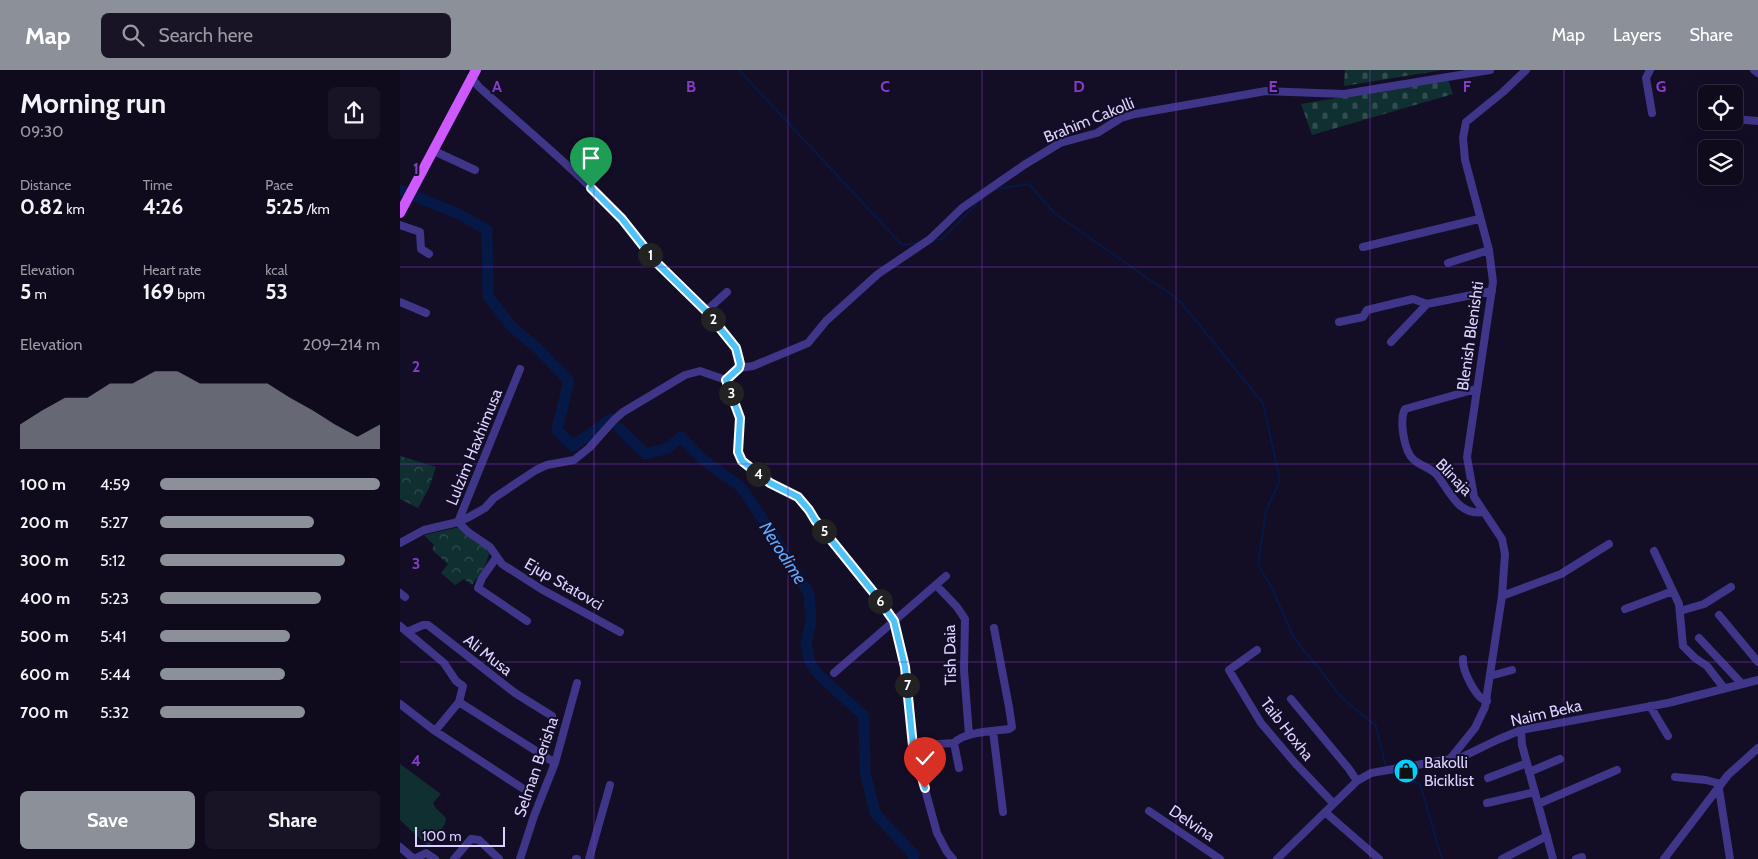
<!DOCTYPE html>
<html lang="en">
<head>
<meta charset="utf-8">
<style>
  body { margin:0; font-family:Cabin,sans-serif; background:#181325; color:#f1f3f6; height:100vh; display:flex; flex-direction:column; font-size:19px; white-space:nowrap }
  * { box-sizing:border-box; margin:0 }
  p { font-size:16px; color:#9b9aa3 }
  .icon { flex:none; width:28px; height:28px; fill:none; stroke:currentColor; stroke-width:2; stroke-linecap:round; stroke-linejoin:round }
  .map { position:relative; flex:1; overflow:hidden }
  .details { display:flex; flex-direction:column; background:#0f0a1c; width:400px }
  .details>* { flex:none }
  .tools { position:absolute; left:1298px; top:15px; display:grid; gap:10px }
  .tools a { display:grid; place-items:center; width:45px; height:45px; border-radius:8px; background:#0f0a1c; box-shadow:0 5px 20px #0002,0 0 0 1px #2f2b3b; font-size:25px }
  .scale { position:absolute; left:15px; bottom:12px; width:90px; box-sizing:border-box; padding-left:5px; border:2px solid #dbd3ff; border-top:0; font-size:14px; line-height:18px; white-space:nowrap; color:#dbd3ff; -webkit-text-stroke:4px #140d26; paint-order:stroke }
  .pin { position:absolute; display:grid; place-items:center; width:42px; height:42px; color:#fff; margin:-51px -21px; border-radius:50% 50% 50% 0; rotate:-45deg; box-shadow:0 0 5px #0007 }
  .pin .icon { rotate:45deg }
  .km { position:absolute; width:25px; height:25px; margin:-12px; border-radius:50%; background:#222; color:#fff; font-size:14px; line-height:25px; text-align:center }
  .round { display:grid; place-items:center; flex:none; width:52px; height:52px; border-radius:8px; background:#181325 }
  .overview { display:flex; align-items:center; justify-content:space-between; height:85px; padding:0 20px }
  h1 { font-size:28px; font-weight:700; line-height:38px }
  .metrics { display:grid; grid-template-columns:repeat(3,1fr); gap:8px; height:85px; padding:5px 20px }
  .metrics div { display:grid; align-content:center }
  .metrics b { font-size:21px; font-weight:700 }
  .metrics small { font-size:14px; font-weight:400 }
  .metrics p { font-size:14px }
  .chart { height:140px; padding:10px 20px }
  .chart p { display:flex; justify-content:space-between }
  .chart svg { width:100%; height:90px; margin-top:5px; fill:#8c9099; opacity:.7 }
  .primary-button { display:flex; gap:10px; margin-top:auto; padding:10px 20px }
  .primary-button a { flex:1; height:58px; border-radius:8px; background:#8c9099; color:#fff; font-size:20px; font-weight:700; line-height:58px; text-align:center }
  .primary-button a+a { background:#181325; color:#f1f3f6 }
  ul { padding:0 20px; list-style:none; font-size:16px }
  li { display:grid; grid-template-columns:80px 60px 1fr; align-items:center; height:38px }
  li i { height:12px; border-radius:6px; background:#8c9099 }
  header { display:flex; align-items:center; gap:30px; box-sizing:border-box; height:70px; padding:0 25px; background:#8c9099; color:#fff }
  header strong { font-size:24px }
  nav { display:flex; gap:28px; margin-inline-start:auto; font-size:18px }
  .search { width:350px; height:45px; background:#181325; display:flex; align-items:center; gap:12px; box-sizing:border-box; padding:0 18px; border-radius:8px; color:#9b9aa3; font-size:19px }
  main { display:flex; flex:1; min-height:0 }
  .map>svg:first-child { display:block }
  .grass { fill:#102f31 }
  .forest { fill:url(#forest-crowns) }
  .cemetery { fill:url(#cemetery-stones) }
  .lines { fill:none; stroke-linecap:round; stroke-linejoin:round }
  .stream { stroke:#061946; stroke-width:2 }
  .river { stroke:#061946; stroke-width:11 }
  .minor { stroke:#3f3589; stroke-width:8 }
  .major { stroke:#ce5aff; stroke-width:10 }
  .route-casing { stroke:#fff; stroke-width:10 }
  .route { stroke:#4fc3f7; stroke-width:6 }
  .grid { fill:none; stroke:#853dc5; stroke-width:1; stroke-opacity:0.55 }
  .labels { text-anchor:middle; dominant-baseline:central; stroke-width:4; stroke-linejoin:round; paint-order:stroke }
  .street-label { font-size:16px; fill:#dbd3ff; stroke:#140d26 }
  .poi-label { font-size:16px; fill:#dbd3ff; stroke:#140d26; text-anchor:start }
  .water-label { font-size:18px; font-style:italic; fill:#61aaff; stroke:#140d26 }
  .grid-label { font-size:16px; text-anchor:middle; font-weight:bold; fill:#853dc5; stroke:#140d26; stroke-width:4; stroke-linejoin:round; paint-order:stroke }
</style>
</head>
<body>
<header>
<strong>Map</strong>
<div class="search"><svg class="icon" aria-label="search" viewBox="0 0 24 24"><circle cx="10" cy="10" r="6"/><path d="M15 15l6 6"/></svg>Search here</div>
<nav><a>Map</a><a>Layers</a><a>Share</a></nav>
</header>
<main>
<section class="details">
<div class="overview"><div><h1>Morning run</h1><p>09:30</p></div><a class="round"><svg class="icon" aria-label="share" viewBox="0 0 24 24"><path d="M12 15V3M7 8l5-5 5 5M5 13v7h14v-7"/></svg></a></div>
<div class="metrics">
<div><p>Distance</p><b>0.82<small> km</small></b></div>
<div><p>Time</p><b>4:26</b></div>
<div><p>Pace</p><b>5:25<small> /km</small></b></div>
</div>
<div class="metrics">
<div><p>Elevation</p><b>5<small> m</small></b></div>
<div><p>Heart rate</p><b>169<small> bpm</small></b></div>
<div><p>kcal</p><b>53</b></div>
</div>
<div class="chart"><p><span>Elevation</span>209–214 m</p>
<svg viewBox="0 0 160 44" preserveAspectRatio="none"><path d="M0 44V32L10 25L20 19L30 19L40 12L50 12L60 6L70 6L80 12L90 12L100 12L110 12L120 19L130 25L140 32L150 38L160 32V44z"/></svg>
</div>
<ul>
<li><b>100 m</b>4:59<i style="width:100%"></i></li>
<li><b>200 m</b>5:27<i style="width:70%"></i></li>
<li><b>300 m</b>5:12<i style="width:84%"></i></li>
<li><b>400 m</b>5:23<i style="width:73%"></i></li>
<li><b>500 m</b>5:41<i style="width:59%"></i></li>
<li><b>600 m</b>5:44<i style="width:57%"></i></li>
<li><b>700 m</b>5:32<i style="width:66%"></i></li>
</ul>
<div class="primary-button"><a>Save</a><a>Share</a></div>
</section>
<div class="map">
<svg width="1358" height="789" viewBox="0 0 1358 789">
  <defs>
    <pattern id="forest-crowns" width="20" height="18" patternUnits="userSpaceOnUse" patternTransform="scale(1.25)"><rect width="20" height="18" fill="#102f31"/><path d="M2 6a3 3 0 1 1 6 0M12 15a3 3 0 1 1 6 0" fill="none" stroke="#324c50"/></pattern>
    <pattern id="cemetery-stones" width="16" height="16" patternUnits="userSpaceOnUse" patternTransform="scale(1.25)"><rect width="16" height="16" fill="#102f31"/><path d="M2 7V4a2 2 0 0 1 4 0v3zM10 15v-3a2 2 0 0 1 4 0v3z" fill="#324c50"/></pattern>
  </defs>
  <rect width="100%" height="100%" fill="#140d26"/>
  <path class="grass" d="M0 694 41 724 33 733 35 737 46 748 45 754 29 777 0 750Z"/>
  <path class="forest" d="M0 386 36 397 29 418 18 438 0 429Z
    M60 457 90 482 84 498 72 515 64 509 55 515 41 503 48 494 32 480 34 475 24 465Z"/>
  <path class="cemetery" d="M945 0H1043L944 16Z
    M1048 9 1053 24 912 65 901 34Z"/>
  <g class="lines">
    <path class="stream" d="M339 0 502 175 519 173
      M595 119 629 114 654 143 779 230 863 333 880 410 866 441 858 495 871 516 894 568 945 631 976 656 986 697
      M533 170 542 169 584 127
      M989 701 990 703 1020 714 1042 789"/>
    <path class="river" d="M0 120 59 144 87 160 88 226 112 257 135 276 169 311 157 360 173 376 211 349
      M219 358 246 384 268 378 281 367 302 389 341 417 370 460 409 524 411 551 406 574 410 593 420 606 464 646 465 702 475 743 514 785 513 789"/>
    <path class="minor" d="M1250 0 1246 8 1252 43
      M1354 0 1358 3
      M1301 47 1306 48
      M1334 49 1358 51
      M34 81 75 100
      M0 155 20 162 21 179 29 184
      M963 177 1079 149
      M1048 193 1089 180
      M0 232 26 243
      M306 241 327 222
      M939 252 963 247 967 240 1013 229 1027 234 1092 221
      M991 272 1027 234
      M339 298 353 296 408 273 426 251 478 204 530 169 562 138 624 95 660 73 697 63 721 48 735 44 866 21 944 24 1090 0
      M326 310 340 348 338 382 342 391 370 413 398 427 409 440 415 450 475 523 494 551 505 597 513 676 537 763 547 782 553 789
      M1076 319 1005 339C999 350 1004 382 1014 390 1021 396 1031 398 1037 405 1050 421 1058 446 1083 442
      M58 452 68 462 90 477 102 494 141 519 220 562
      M58 452 120 299
      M0 473 24 460 58 452 69 447 85 438 94 428 136 400 147 395 174 390 189 378 214 350 223 342 285 305 300 301 326 310C332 304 342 298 340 289 336 263 276 213 257 192 243 179 234 162 221 148 177 101 127 60 79 17L71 7
      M1254 481 1279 534 1283 576 1295 588 1307 596 1324 618
      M96 488 82 508 78 518 127 551
      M536 515 557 537 565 549 564 600 569 665
      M0 523 5 527
      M1102 526 1161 504 1209 474
      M1225 539 1273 521
      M1280 541 1304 534 1331 517
      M1319 545 1358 592
      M0 556 44 593 56 611 63 616 59 632
      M7 562 23 555H28L115 623 152 646
      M1299 568 1342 614
      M857 580 829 600 861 653 895 693 933 733
      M1063 589C1062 600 1076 629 1087 631
      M434 603 546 506
      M1090 606 1112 600
      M891 629 949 699 957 711
      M0 634 35 661 122 718
      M1250 636 1268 666
      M1121 660 1122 675 1153 789
      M35 661 59 632 155 693
      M593 661 603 742
      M554 673 559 698
      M515 684 538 674 554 673C564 662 594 661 609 659L612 657 609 637 594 558
      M1050 689 1075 658 1085 637 1102 526 1105 484 1102 469 1074 427 1067 387 1093 212 1089 180 1065 90 1063 68 1066 52 1103 22 1126 0
      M1129 702 1160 689
      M1275 707 1306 710 1321 714
      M1088 708 1127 693
      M1319 719 1330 789
      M1087 733 1135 722
      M1138 734 1217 700
      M749 741 820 789
      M925 742 979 789
      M0 777 14 789
      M14 789 26 783 35 789
      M54 789 71 769 79 770 99 789
      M120 789 134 746 155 693 177 613
      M176 789H177
      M189 789 210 715
      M877 789 957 711 971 703 1050 689H1058L1097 670 1121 660 1268 633 1358 610
      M1102 789 1147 766
      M1176 789 1182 787
      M1264 789 1328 705 1358 678"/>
    <path class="major" d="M0 143 76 0"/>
  </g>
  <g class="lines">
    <defs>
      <path id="route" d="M191 118 222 149 256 192 306 241 336 278 340 294 339 298 326 310 340 348 338 382 342 391 370 413 398 427 409 440 415 450 474 523 494 551 505 597 513 676 525 718"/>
    </defs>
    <use href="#route" class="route-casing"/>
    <use href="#route" class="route"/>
  </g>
  <path class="grid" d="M194 0V789M388 0V789M582 0V789M776 0V789M970 0V789M1164 0V789M0 197H1358M0 394H1358M0 592H1358"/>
  <defs>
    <symbol id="shop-disc" viewBox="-11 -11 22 22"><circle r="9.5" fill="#00d1fe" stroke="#140d26"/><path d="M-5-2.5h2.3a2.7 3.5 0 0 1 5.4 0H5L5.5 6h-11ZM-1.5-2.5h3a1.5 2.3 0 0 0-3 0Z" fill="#111"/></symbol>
  </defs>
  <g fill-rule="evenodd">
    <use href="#shop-disc" x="992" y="687" width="28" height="28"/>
  </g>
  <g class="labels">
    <g class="street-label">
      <text transform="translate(689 50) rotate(-22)">Brahim Cakolli</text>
      <text transform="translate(1070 266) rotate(-82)">Blenish Blenishti</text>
      <text transform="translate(74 377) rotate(-68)">Lulzim Haxhimusa</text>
      <text transform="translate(1054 407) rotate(46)">Blinaja</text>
      <text transform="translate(164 514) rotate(30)">Ejup Statovci</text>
      <text transform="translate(88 585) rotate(38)">Ali Musa</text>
      <text transform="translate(550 585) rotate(-91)">Tish Daia</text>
      <text transform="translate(1146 643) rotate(-13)">Naim Beka</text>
      <text transform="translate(887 659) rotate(52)">Taib Hoxha</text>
      <text transform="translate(136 697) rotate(-71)">Selman Berisha</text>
      <text transform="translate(792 753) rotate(34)">Delvina</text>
    </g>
    <g class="poi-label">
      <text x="1024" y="692">Bakolli<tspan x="1024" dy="18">Biciklist</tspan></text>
    </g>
    <g class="water-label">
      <text transform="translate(383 483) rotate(57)">Nerodime</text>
    </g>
  </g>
  <g class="grid-label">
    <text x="97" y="22">A</text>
    <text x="291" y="22">B</text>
    <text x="485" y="22">C</text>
    <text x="679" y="22">D</text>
    <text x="873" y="22">E</text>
    <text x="1067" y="22">F</text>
    <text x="1261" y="22">G</text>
    <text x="16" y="104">1</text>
    <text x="16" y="302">2</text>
    <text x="16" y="499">3</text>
    <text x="16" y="696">4</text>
  </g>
</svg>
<div class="tools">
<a><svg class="icon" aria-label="locate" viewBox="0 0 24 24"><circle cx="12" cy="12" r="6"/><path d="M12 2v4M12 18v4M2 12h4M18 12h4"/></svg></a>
<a><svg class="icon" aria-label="layers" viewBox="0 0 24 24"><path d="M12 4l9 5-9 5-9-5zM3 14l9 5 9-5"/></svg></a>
</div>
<div class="scale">100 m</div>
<div class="pin" style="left:191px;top:118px;background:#1e9e55"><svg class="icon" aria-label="arrive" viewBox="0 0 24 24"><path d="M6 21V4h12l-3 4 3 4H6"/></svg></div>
<div class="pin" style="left:525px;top:718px;background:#d93025"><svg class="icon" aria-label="check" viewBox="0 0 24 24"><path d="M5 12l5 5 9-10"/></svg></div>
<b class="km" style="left:250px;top:185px">1</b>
<b class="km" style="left:313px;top:249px">2</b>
<b class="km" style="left:331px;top:323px">3</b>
<b class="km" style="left:358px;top:404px">4</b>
<b class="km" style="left:424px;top:461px">5</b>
<b class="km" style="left:480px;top:531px">6</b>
<b class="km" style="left:507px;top:615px">7</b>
</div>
</main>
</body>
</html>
